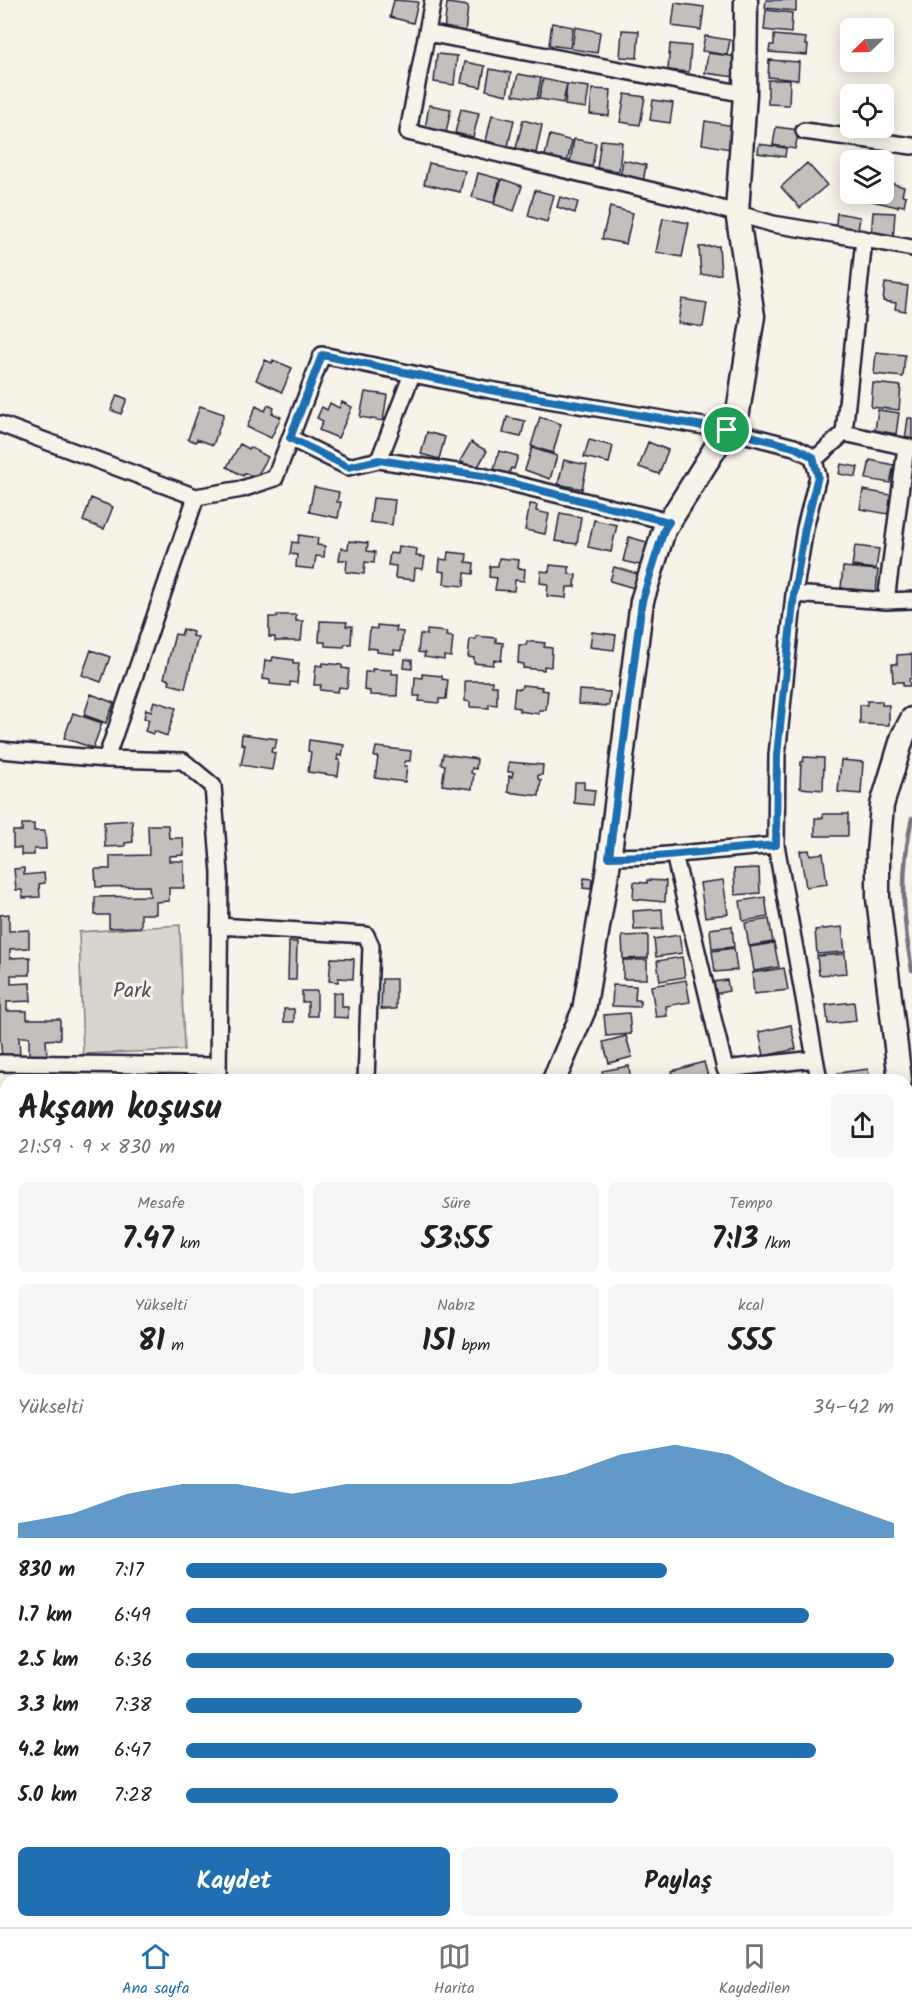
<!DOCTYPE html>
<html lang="tr">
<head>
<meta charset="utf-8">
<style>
  body { margin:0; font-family:Kalam,sans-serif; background:#f6f6f6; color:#202124; height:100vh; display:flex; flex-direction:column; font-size:22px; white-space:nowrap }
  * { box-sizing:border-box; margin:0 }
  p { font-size:20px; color:#757577 }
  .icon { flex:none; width:33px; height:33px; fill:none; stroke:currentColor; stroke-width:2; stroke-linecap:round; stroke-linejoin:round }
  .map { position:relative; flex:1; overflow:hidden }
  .panel { position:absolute; left:0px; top:1074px; width:912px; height:854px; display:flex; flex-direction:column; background:#fff; border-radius:18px 18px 0 0; box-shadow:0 3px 15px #0003 }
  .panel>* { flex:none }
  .needle { width:39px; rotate:247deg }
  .fabs { position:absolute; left:840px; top:18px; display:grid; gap:12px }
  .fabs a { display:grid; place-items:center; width:54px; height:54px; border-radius:9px; background:#fff; box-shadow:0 3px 15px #0003; font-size:30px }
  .pin { position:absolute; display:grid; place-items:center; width:51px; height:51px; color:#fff; margin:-26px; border:3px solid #fff; border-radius:50%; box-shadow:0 2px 6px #0007 }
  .round { display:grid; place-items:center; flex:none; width:63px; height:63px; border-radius:9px; background:#f6f6f6 }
  .head { display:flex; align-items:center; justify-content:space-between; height:102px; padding:0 18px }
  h1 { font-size:33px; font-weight:700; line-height:45px }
  .figures { display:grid; grid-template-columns:repeat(3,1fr); gap:9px; height:102px; padding:6px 18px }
  .figures div { display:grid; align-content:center; border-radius:9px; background:#f6f6f6; text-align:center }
  .figures b { font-size:30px; font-weight:700 }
  .figures small { font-size:16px; font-weight:400 }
  .figures p { font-size:16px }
  .chart { height:168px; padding:12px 18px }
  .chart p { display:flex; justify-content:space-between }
  .chart svg { width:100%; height:108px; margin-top:6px; fill:#1f6fb2; opacity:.7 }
  .action { display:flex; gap:12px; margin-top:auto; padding:12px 18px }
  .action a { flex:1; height:69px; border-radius:9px; background:#1f6fb2; color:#fff; font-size:24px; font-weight:700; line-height:69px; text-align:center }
  .action a+a { background:#f6f6f6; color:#202124 }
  ul { padding:0 18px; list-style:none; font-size:20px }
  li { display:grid; grid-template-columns:96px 72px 1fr; align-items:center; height:45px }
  li i { height:15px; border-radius:8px; background:#1f6fb2 }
  .menu { display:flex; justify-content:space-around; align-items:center; height:84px; border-top:2px solid #e0e0e0; background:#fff; font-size:16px; color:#757577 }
  .menu a { display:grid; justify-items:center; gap:3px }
  .menu .active { color:#1f6fb2 }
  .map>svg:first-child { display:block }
  .green { fill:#d8d5cf; stroke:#7d7c85; stroke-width:1.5 }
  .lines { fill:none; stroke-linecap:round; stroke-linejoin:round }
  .stream { stroke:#76747f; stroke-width:4.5 }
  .building { fill:#c2bfbd; stroke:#22223b; stroke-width:1.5 }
  .street-casing { stroke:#22223b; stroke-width:20 }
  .secondary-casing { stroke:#22223b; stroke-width:27 }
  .street { stroke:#f7f3e8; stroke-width:15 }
  .secondary { stroke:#f7f3e8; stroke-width:22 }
  .route-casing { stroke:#fff; stroke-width:12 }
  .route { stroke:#1f6fb2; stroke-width:8 }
  .labels { text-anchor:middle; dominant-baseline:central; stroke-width:6; stroke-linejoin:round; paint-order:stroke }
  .park-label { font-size:21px; fill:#504f60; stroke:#f7f3e8 }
</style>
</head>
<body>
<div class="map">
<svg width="912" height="1927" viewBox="0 0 912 1927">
  <rect width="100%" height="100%" fill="#f7f3e8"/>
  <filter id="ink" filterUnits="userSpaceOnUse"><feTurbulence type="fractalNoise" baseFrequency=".0167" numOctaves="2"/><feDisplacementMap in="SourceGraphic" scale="12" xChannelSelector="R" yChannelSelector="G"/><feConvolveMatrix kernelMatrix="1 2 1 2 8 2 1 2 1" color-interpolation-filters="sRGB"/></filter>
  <g filter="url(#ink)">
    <path class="green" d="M180 925 184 1050 83 1054 79 932Z
      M0 1703H3L6 1713V1837H0Z"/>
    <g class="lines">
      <path class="stream" d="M912 818C904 854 902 892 906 929 907 943 910 956 912 970"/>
    </g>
    <path class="building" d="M394 0 418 2 413 23 390 17Z
      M766 0H796V11L765 8Z
      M447 3 468 6 465 33 444 31Z
      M675 3 704 7 701 30 672 26Z
      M766 10 792 13 791 33 764 30Z
      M552 23 573 27 570 48 549 45Z
      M575 27 600 32 597 53 572 49Z
      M622 30 639 31 637 58 620 57Z
      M774 35 806 38 805 45H808L807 55 769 52 770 45H774Z
      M705 36 730 40 727 55 702 51Z
      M670 44 691 46 689 72 668 70Z
      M708 53 738 57 735 77 705 73Z
      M437 54 457 56 454 85 434 82Z
      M769 60 799 62 798 80 768 77Z
      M465 62 485 66 481 87 461 83Z
      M490 69 511 73 507 95 486 90Z
      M518 74 541 78 537 99 513 95Z
      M543 79 567 84 563 103 539 99Z
      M768 80H790L789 105 768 104Z
      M567 84 589 87 586 108 565 105Z
      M592 89 611 90 609 116 590 114Z
      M625 94 645 97 640 125 620 122Z
      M653 100 673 103 670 123 650 120Z
      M429 105 451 109 446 133 425 129Z
      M461 109 479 113 473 137 455 133Z
      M492 115 514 120 508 146 486 141Z
      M523 120 542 125 536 153 516 148Z
      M705 121 734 126 730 149 702 144Z
      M776 127 799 130 795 149 773 145Z
      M550 135 572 141 567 162 545 156Z
      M574 139 596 143 592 167 570 162Z
      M601 140 622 142 619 171 597 168Z
      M759 144 786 148 785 157 758 153Z
      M623 160 646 165 643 182 620 178Z
      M429 163 465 171 460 192 424 184Z
      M807 163 827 185 800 208 781 187Z
      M478 173 500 179 494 203 472 197Z
      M502 179 522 186 514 211 494 204Z
      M884 181 904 187 902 195 906 196 904 206 898 205V207L868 200 870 194H884Z
      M535 190 554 195 547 222 528 216Z
      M560 197 578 202 575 213 557 207Z
      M610 207 633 213 626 244 602 239Z
      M873 212 895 213 893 239 871 238Z
      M837 213 860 217 857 237 835 233Z
      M663 218 689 223 682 257 656 252Z
      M719 246 721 274 701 275 699 247Z
      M885 283 908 286 905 311 895 309 896 303 883 301Z
      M682 299 707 303 703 327 678 323Z
      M876 352 905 355 903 377 874 374Z
      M265 360 272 363 273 360 292 368 282 392 256 380Z
      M873 383 901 386 899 410 871 407Z
      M365 392 387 395 383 421 360 417Z
      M117 395 127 399 121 414 111 410Z
      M342 402 352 407 338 438 319 430 323 421 317 418 322 407 327 410 330 403 339 408Z
      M268 405 274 408 272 413 281 417 271 438 247 427 256 406 265 411Z
      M200 406 224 414 213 445 197 439 196 442 188 439Z
      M878 410 899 413 896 434 875 430Z
      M507 417 525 421 521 437 503 433Z
      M540 417 561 424 553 453 531 446Z
      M908 418H912V440L905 439Z
      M427 432 445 437 439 459 421 454Z
      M589 440 613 446 609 463 584 457Z
      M471 442 487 451 476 470 460 461Z
      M648 442 668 450 659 474 639 467Z
      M240 444 249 449 250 447 268 457 256 478 245 473 243 476 227 467Z
      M532 448 557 456 550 479 525 470Z
      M499 451 518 456 514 469 511 468 509 474 494 469Z
      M564 460 587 465 582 489 558 484Z
      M870 460 894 465 890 483 866 479Z
      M841 464 858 467 856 477 839 474Z
      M314 487 339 492 337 502H341L338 518 309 512Z
      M863 490 891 495 888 514 860 509Z
      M91 498 113 507 104 529 83 521Z
      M373 498 395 500 392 525 370 522Z
      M530 504 537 505 536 511 549 514 545 534 525 530Z
      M560 513 581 517 577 544 555 541Z
      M594 520 617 525 611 552 588 547Z
      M299 535 318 538 317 545 325 546 324 557 316 556 314 569 296 567 297 555 290 554 292 542 298 543Z
      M629 537 650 543 644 566 623 561Z
      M349 541 368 543 367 551 375 552 374 563 365 562 364 574 346 572 347 560H339L341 548 348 549Z
      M399 546 417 549 416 556 425 557 423 569 415 568 414 580 395 578 396 566 388 565 390 553 398 554Z
      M855 546 879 549 876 569 852 566Z
      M448 552 467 554 466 562 474 563 473 574 465 573 464 586 444 584 445 572 439 571 440 559 447 560Z
      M499 558 519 560 518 568 525 569 524 581 515 580 514 591 495 590 497 578 489 577 490 566H498Z
      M550 565 569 567V574L576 575 575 587H567L566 598 547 596 548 584 540 583 541 571 549 572Z
      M614 567 638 574 634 588 610 581Z
      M843 567 878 570 876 592 841 588Z
      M277 615H296V621H303L301 641H275V637H269V617H277Z
      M320 621 347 622 346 626H352L351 644H345L344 647 325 646V642H319Z
      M377 625 397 627 396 631 403 632 401 651 394 650V654L377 652V649L368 648 370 628 377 629Z
      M183 629 193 632 192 636 198 637 185 688 169 684 170 680 164 678 175 634 181 635Z
      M427 630 447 632 446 636 453 637 451 657 444 656V660L424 657 425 653 418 652 420 634 427 635Z
      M592 632 616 635 614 650 590 647Z
      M476 636 496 638V642L503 643 501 661 494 660 493 665 474 663V658L468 657 470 639H476Z
      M527 641 545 643 544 647 552 648 551 667 544 666V670L523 668 524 664 518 663 519 645H526Z
      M91 650 110 657 101 682 82 675Z
      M912 654V678L909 679 910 686H903V682H893L892 664H897V655Z
      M273 657 293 660V663H299L297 683 290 682V686L270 684V680L263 679 265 660 272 661Z
      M405 659 412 660V669L404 668Z
      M323 663 342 665V668L349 669 347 688 339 687 338 692 320 690 321 685H314L316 665 322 666Z
      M372 669 392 670V674H398L397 696 370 695V691L364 690 365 672H372Z
      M422 674 442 676V679L448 680 446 699H439V703L419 701 420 696H414L415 677 422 678Z
      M465 681H492V686H497V705L489 704V708L470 707V702L465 701Z
      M522 685 542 687 541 690 548 691 546 710H539V714L519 711V708L513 707 515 688 521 689Z
      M579 690 610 692 609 706 578 704Z
      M91 694 114 703 106 723 84 715Z
      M154 701 176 708 167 736 154 731 153 734 145 731 149 720 144 718 146 709 151 711Z
      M867 701H882V705H889V725L860 724V705H867Z
      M73 713 102 723 93 748 64 738Z
      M242 734 277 739 275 748H272L271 752 275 753 272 770 241 765 245 745 241 744Z
      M309 740 344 745 342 756 338 755 337 760H340L338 776 308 772 311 752 308 751Z
      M376 747 411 751 410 761H405L404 766H407L405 782 375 778 378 757H374Z
      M443 754 477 759 476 769 472 768 471 773 474 774 472 789 442 785 445 765 441 764Z
      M804 757 824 758 823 790 800 788 801 762H803Z
      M841 760 863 762 861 794 838 792Z
      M509 762 543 765 542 775H538V779L541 780 539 796 508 792 509 776 512 777 513 772H508Z
      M575 782H584V789L595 790 593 805 574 803Z
      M823 814H848V836H815V818H823Z
      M132 820 133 842 125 843V846L105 847 104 822Z
      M22 824H34V831H45L46 849H34V855H21V848H13V831H22Z
      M148 825H168L169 838H183L184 855 169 856V861H184V888H169V901L156 902V914H141V927L109 928V915H95V897L150 896 149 886 96 887 95 869H110V856L149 855Z
      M809 850 810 855 823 853 827 884 806 887 800 851Z
      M24 868V875L44 873 45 883 39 884 40 897 23 898 22 890H16L14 869Z
      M759 868 760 893 735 895 734 869Z
      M584 878 592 879 591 889 583 888Z
      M647 880 666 881 665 902 633 899 634 882 647 883Z
      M723 880 728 914 705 917 700 883Z
      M765 897 768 917 743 921 740 901Z
      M662 909 663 929 634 930 633 911Z
      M9 914V931L29 930V948L10 949V958L30 957V975H11V984L30 983 31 1001 7 1002V1011H27V1019H60V1039L46 1040 47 1056H29V1037H19L20 1057H2L0 1038V915Z
      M769 919 773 942 749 946 745 923Z
      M732 926 734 947 712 949 710 929Z
      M842 927 845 952 817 954 815 930Z
      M648 935V958L623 959 622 936Z
      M679 935 682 953 656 957 654 939Z
      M289 942H297L296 980H288Z
      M774 943 779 967 754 971 750 947Z
      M734 948 737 970 715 972 712 951Z
      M845 954 847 973 819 975 817 956Z
      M682 957 685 977 660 981 657 961Z
      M331 958 354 959 353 979 338 978V982L329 981Z
      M623 960H647V979H623Z
      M784 968 788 990 754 994 752 973Z
      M382 979H396V1009H381Z
      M686 980 690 1002 666 1006 667 1016 656 1017 651 986Z
      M727 980 729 991 715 994 713 982Z
      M613 985 636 986 635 1000H640V1007L612 1006Z
      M302 991H317V1016H308V1002H302Z
      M333 993H342V1007H348V1018L333 1017Z
      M854 1002 856 1021 828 1024 826 1005Z
      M284 1009H294V1022H284Z
      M629 1013 631 1034 606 1036 604 1015Z
      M791 1025 796 1049 764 1056 759 1032Z
      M626 1036 632 1057 609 1063 603 1042Z
      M704 1062 709 1080H675L672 1071Z
      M629 1066 630 1076H627L628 1080H592L591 1079 603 1077 602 1071Z
      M868 1069 870 1080H839L838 1073Z
      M910 1264 912 1269V1312L906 1314V1265Z
      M2 1359H6V1382H3Z
      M2 1529H6V1551H3Z
      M906 1584 912 1585V1616L906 1615Z
      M906 1660H910L911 1690H906Z
      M911 1690H912V1720L906 1718V1702Z
      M906 1801 912 1807V1817L906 1823Z
      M311 1922H318L320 1927H298Z
      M358 1922H368L371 1927H351L350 1925Z
      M449 1922H485L486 1927H451Z
      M626 1922H690L683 1927H631Z"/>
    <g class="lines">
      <defs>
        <path id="street" d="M433 0 408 132 691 200 773 224 864 239
          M427 33 745 94
          M804 131 912 146
          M412 374 379 460 482 476 670 522
          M0 424 196 497
          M844 433 864 239 912 248
          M290 438 348 467 379 460
          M814 460 844 433 912 448
          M794 594 886 601 912 600
          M886 601 906 447
          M0 750 106 759
          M674 854 725 1069 815 1059
          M609 857 656 856 776 845
          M219 926 366 935 371 946 366 1080
          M0 1063 218 1066
          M218 1080 220 873 213 786 183 761 106 759 196 497 242 489 275 478 322 355 490 390 727 430 794 447 813 457 818 476 805 528 794 594 777 755 776 845 819 1080
          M906 1413 912 1411
          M0 1615H6
          M0 1670 6 1688
          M0 1852 6 1850
          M571 1922 573 1927
          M254 1923 260 1922
          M55 1927 73 1922"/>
        <path id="secondary" d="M554 1080 584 1010 608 868 642 601 664 530 738 412 753 316 737 212 745 94 746 0
          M900 1080 878 898V853L882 805 903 736 912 719
          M906 1134 912 1186
          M906 1221 912 1218
          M906 1250 912 1248
          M0 1456H6
          M0 1485H6
          M906 1742 912 1745"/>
      </defs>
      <use href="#street" class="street-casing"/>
      <use href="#secondary" class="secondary-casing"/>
      <use href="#street" class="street"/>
      <use href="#secondary" class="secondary"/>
    </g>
  </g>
  <g class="lines" filter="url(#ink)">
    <defs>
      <path id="route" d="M322 355 490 390 727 430 794 447 813 457 818 476 805 528 794 594 777 755 776 845 656 856 609 857 642 601 664 530 669 522 482 476 379 460 348 467 290 438Z"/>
    </defs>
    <use href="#route" class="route-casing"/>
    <use href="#route" class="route"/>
  </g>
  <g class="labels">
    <g class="park-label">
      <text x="132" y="991">Park</text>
    </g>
  </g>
</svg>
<div class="fabs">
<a><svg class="needle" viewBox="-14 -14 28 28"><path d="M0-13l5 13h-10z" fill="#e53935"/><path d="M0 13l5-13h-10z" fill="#757577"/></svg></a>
<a><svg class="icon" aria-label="locate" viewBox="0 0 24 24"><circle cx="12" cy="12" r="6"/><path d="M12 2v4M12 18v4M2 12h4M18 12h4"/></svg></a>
<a><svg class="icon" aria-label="layers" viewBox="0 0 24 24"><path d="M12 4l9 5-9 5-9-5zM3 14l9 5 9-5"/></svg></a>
</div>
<div class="pin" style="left:727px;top:430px;background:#1e9e55"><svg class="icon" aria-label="arrive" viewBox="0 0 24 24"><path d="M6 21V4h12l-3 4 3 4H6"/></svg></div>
<section class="panel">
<div class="head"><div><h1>Akşam koşusu</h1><p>21:59 · 9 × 830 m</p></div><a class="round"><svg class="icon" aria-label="share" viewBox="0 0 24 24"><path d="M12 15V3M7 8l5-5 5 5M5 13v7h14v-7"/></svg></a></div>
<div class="figures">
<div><p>Mesafe</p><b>7.47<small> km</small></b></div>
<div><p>Süre</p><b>53:55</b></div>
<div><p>Tempo</p><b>7:13<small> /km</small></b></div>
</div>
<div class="figures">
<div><p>Yükselti</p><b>81<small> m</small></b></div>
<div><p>Nabız</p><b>151<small> bpm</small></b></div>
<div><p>kcal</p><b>555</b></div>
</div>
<div class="chart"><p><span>Yükselti</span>34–42 m</p>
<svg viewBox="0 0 160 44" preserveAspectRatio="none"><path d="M0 44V38L10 34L20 26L30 22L40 22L50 26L60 22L70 22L80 22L90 22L100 18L110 10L120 6L130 10L140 22L150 30L160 38V44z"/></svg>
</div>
<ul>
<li><b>830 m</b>7:17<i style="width:68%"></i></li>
<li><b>1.7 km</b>6:49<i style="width:88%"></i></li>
<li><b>2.5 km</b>6:36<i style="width:100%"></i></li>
<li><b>3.3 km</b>7:38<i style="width:56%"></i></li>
<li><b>4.2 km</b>6:47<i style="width:89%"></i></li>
<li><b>5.0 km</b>7:28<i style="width:61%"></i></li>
</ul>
<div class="action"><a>Kaydet</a><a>Paylaş</a></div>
</section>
</div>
<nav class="menu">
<a class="active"><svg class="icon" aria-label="home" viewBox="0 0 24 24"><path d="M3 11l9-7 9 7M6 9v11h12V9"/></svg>Ana sayfa</a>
<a><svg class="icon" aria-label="map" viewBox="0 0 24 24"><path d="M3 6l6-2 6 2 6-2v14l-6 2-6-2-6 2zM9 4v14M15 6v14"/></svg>Harita</a>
<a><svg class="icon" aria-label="saved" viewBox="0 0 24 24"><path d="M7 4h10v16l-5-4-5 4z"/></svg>Kaydedilen</a>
</nav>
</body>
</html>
